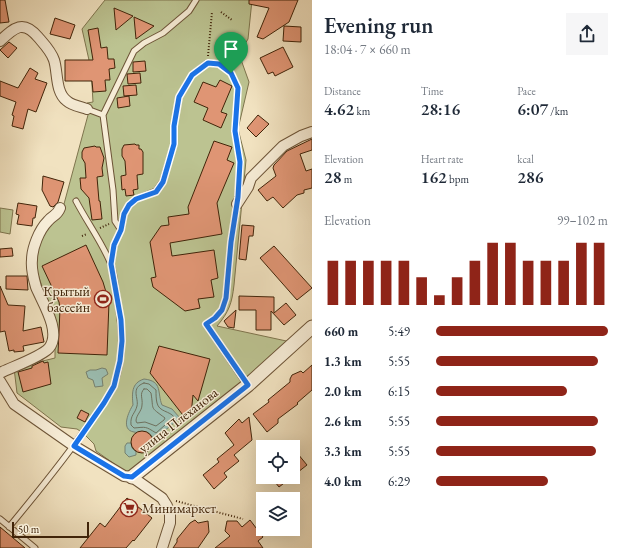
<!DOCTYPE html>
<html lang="en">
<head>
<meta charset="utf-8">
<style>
  body { margin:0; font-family:"EB Garamond",serif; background:#f6f6f7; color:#1f2937; height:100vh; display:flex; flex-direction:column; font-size:15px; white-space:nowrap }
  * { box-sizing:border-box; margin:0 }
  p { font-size:13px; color:#747a83 }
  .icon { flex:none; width:22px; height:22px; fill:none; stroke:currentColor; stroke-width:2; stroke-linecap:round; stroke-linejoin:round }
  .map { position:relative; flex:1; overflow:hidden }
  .drawer { display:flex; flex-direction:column; background:#fff; width:308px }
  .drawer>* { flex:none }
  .buttons { position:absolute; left:256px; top:440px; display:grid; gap:8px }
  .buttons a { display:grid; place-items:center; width:44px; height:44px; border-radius:0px; background:#fff; box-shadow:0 4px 16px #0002; font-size:20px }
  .scale { position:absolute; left:12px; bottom:10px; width:77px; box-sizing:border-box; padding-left:4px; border:2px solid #412409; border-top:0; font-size:11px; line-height:14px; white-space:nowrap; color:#412409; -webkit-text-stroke:3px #f6ecd6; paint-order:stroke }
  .pin { position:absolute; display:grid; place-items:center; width:34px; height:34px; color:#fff; margin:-41px -17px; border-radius:50% 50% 50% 0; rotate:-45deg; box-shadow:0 0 4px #0007 }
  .pin .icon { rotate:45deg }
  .round { display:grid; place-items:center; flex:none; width:42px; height:42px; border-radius:0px; background:#f6f6f7 }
  .summary { display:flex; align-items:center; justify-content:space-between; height:68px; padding:0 12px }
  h1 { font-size:22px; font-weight:600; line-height:30px }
  .metrics { display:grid; grid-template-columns:repeat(3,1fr); gap:6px; height:68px; padding:4px 12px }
  .metrics div { display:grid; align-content:center }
  .metrics b { font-size:17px; font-weight:600 }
  .metrics small { font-size:11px; font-weight:400 }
  .metrics p { font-size:11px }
  .chart { height:112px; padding:8px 12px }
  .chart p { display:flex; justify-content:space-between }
  .chart svg { width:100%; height:72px; margin-top:4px; stroke:#8f2418; stroke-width:6 }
  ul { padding:0 12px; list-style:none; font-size:13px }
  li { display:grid; grid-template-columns:64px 48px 1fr; align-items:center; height:30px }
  li i { height:10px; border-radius:5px; background:#8f2418 }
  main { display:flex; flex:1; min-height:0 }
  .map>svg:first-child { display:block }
  .green { fill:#bcc391; stroke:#7e744d }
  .water { fill:#9bbeb2; stroke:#77806e }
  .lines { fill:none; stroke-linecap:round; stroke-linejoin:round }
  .shore { stroke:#6e715e; stroke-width:1 }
  .building { fill:#df9574; stroke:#412409 }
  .service-casing { stroke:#6d5437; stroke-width:7 }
  .minor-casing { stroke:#6d5437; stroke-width:12 }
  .tertiary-casing { stroke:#6d5437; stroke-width:15 }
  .path { stroke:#412409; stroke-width:2; stroke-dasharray:1 2; stroke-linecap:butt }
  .service { stroke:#f6ecd6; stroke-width:5 }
  .minor { stroke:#f6ecd6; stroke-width:10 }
  .tertiary { stroke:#f6ecd6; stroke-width:13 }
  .route-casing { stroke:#fff; stroke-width:8 }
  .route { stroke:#1a73e8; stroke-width:5 }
  .labels { text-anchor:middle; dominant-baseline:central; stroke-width:3; stroke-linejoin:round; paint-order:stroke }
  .poi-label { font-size:14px; fill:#412409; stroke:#f6ecd6; text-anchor:end }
  .street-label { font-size:14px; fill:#412409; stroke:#f6ecd6 }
</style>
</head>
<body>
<main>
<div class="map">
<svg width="312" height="548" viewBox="0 0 312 548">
  <rect width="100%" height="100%" fill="#f1e2c0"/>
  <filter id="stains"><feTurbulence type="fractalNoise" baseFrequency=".005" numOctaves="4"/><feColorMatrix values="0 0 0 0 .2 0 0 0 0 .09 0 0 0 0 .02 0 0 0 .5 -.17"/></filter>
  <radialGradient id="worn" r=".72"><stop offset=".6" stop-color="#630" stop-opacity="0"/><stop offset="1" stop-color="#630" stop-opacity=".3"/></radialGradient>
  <path class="green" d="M105 0H252L248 39 239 54 249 82 238 129 246 160 234 285C232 303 229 312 217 326L291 342 127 473 96 451 94 444 83 433 77 429 61 427 17 393 14 368 55 358V327L36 268 38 249 46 229 60 215 64 204 88 115 87 103 93 102 91 69 82 29Z
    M0 208 13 210 10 234 0 232Z"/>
  <path class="water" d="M102 368 106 369 108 374 102 378 103 386 95 387 93 380 88 378 86 372 90 370H96Z
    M144 379C163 381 157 393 162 405L172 409 180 418 157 437 153 438C146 427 142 434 134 432 120 430 129 411 133 405 132 394 131 383 144 379Z
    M127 443H131L132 448 136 452V455L129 457 125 453V446Z"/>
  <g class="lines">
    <path class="shore" d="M144 383 149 384 156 390C156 395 156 399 157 403 159 412 170 411 174 417L156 433C145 426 146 427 134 428L131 425C130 415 135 414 137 406 139 398 130 388 144 383Z
      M144 389H147L151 393C154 411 149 406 165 418L164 420 156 426 145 422 137 423 136 421C136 415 142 411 142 405 143 398 139 394 144 389Z"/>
  </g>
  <path class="building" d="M0 0H5L9 22 0 23Z
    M249 0H298L289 22 263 39 257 37 269 8 249 4Z
    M114 8 133 16 116 30Z
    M134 17 154 26 136 39Z
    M55 18 75 25 70 39 50 34Z
    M284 26 301 27V42L283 41Z
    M98 28 101 48 107 47 108 59H114L115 68 109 69 110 80H105L106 91 93 92 92 81H65V60H93L88 30Z
    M9 42 17 48 8 58 0 50Z
    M283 47 293 67 275 76 273 72 268 74 260 58Z
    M145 61 146 71 133 72V62Z
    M30 68 38 73 35 79 47 83 36 112 28 109 23 129 12 126 14 116 12 115 16 102 0 96V81L18 88Z
    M140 73 141 83 128 84 127 74Z
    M220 80 232 86 221 112 227 114 221 128 203 120 208 108 194 102 203 82 216 87Z
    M136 85 137 95 124 96 123 86Z
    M129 96 130 106 118 108 117 98Z
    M258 115 269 124 256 137 247 128Z
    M312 139V150L300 154 306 171 312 169V188L304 190V193L297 195 283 208 273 197 267 201 258 190 276 176 273 168 274 165 287 151Z
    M214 141 232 147 227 160 234 163 217 203 222 234 170 243 172 256 214 250 218 278 211 280 214 297 198 299 200 308 185 311 153 287 151 278 156 277 150 242 161 226 169 225 168 217 189 214 188 207Z
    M135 144 136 145H139V149H141L143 152V174L137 175 138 189 133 190 134 195 126 196 125 189 122 190 121 176 126 175 125 161 122 156V149L124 145Z
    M95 146 96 147H100L104 158 102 168 103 176 97 177 99 201H100L102 219 92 220 89 198 81 189 80 178H86L85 163 82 158V152L84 148Z
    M43 176 64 182 58 202 53 207 50 206 42 190Z
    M18 203 37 206 35 218H33L32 226 17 224 19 215 16 214Z
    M242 225 254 226 253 236H249L246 260 239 259Z
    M86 245 103 282 109 302 107 355 58 353 60 309 59 302 42 266Z
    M274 246 312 288 297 300 260 258Z
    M12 248 13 256 0 257V249Z
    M6 276H27L28 290 6 289Z
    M0 286 8 305 25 306 23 331 41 327 44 342 23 346 24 351 14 352V350L9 351 5 331 0 332Z
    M239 296 274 297V313L286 303 296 315 284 325 271 311V330H256V310H239Z
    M236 310 234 328 228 327 224 321Z
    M159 346 210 359 198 401 193 395 191 415 186 419 150 373Z
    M43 361 44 363 48 362 51 384 23 392 18 372 32 368V366Z
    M312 365V390L297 403 298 404 278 419V423L267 432 253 414 269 402 268 400 290 382V379L292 375 301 371 303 373Z
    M81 410 89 414 85 422 77 418Z
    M249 417 252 440 234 455 239 461 224 473 227 477 214 489 203 475 219 462 217 459 234 445 225 433 239 419 242 423Z
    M131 442a11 11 0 1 1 22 0a11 11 0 1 1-22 0Z
    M293 448 307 465 293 476Z
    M271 477H292L279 487Z
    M127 498 152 518 134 541 133 540 126 548H80L100 523 105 527Z
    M195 520 198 523 208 521 209 532 198 548H173L177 542V539L190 523Z
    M250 520 263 537 258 541 263 548H215L230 536 225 531 227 521H237L242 527Z
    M0 527 25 548H0Z"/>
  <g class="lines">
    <defs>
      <path id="service" d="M87 109 103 115
        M121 230 115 221 113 190 103 115 134 51 144 43 163 33 189 11 196 0
        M111 264 114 245 121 230 124 214 129 205 136 199 156 191 163 181 174 144V126L179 97 192 75 207 63 219 64 231 73 238 88 235 131 240 162 238 197 231 243 226 298 222 310 215 318 206 324 247 385
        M0 519 35 548
        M9 527C38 492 66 458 91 421 99 410 109 398 114 385 125 356 122 328 117 298 115 287 115 273 110 262 101 241 87 222 76 201"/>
      <path id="minor" d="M0 41C14 28 23 19 38 37 44 44 51 51 54 60 58 72 55 92 67 101 71 105 81 107 87 109
        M237 204 248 187 251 178 283 146 301 136 312 132
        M0 373C12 367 41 357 49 348 62 332 42 302 36 287 34 280 31 268 32 260 32 248 39 230 48 221 53 215 57 216 60 208
        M0 381 14 404 74 446 124 476 132 477 162 498 167 506 170 514V523L162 548"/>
      <path id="tertiary" d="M132 477 248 385 312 327"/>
    </defs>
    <use href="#service" class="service-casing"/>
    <use href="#minor" class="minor-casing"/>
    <use href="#tertiary" class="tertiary-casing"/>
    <path class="path" d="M221 12 232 20
      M208 56 212 12
      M100 228 109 224
      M82 236 87 234
      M176 501 243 519"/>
    <use href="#service" class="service"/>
    <use href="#minor" class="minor"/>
    <use href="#tertiary" class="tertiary"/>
  </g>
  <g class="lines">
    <defs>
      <path id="route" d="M208 63 219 64 231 73 238 88 235 131 240 162 238 197 231 242 226 298 222 310 215 318 206 324 248 385 132 477 124 476 74 446 104 403 114 386 120 361 122 341 121 320 111 264 114 245 121 230 124 214 129 205 136 199 156 192 163 182 174 144V126L179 97 192 75Z"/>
    </defs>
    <use href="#route" class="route-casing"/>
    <use href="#route" class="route"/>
  </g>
  <defs>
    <symbol id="stadium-ring" viewBox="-11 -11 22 22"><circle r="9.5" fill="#f6ecd6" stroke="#8f2418" stroke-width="1.5"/><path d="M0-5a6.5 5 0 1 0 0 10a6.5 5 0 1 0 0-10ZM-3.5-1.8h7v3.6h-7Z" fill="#8f2418"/></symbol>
    <symbol id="supermarket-ring" viewBox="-11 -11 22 22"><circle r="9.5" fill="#f6ecd6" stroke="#8f2418" stroke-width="1.5"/><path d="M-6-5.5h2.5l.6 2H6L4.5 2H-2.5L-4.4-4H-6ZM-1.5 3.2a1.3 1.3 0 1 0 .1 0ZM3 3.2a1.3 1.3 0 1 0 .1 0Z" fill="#8f2418"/></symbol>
  </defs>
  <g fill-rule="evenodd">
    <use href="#stadium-ring" x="93" y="289" width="20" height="20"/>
    <use href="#supermarket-ring" x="119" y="498" width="20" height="20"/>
  </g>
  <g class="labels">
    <g class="poi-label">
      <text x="90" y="291">Крытый<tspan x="90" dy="16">бассейн</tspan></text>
      <text x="142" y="508" text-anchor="start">Минимаркет</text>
    </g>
    <g class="street-label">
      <text transform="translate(178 420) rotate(-38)">улица Плеханова</text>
    </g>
  </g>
  <rect width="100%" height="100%" filter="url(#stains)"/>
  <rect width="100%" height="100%" fill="url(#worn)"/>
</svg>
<div class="buttons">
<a><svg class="icon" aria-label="locate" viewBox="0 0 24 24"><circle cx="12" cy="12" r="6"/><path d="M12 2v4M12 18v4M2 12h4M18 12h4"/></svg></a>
<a><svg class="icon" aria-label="layers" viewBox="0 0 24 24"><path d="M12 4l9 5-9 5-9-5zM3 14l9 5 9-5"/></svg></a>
</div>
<div class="scale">50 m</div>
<div class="pin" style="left:231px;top:73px;background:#1e9e55"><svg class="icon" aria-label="arrive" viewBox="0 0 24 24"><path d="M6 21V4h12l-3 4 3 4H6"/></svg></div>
</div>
<section class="drawer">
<div class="summary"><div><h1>Evening run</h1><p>18:04 · 7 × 660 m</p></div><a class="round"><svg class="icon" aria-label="share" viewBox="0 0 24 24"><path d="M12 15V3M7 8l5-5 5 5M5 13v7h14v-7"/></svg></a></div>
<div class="metrics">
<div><p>Distance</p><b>4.62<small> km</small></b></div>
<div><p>Time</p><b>28:16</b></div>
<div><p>Pace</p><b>6:07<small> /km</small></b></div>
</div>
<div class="metrics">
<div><p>Elevation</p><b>28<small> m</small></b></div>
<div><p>Heart rate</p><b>162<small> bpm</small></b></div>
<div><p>kcal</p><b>286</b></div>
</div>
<div class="chart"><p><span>Elevation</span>99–102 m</p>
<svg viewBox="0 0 160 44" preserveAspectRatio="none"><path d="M5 44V17M15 44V17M25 44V17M35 44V17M45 44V17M55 44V27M65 44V38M75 44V27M85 44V17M95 44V6M105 44V6M115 44V17M125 44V17M135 44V17M145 44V6M155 44V6"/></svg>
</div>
<ul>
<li><b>660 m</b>5:49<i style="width:100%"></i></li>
<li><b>1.3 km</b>5:55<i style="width:94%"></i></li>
<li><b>2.0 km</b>6:15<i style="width:76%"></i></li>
<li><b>2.6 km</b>5:55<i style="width:94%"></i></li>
<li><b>3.3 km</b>5:55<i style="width:93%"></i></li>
<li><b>4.0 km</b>6:29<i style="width:65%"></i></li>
</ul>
</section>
</main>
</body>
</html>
